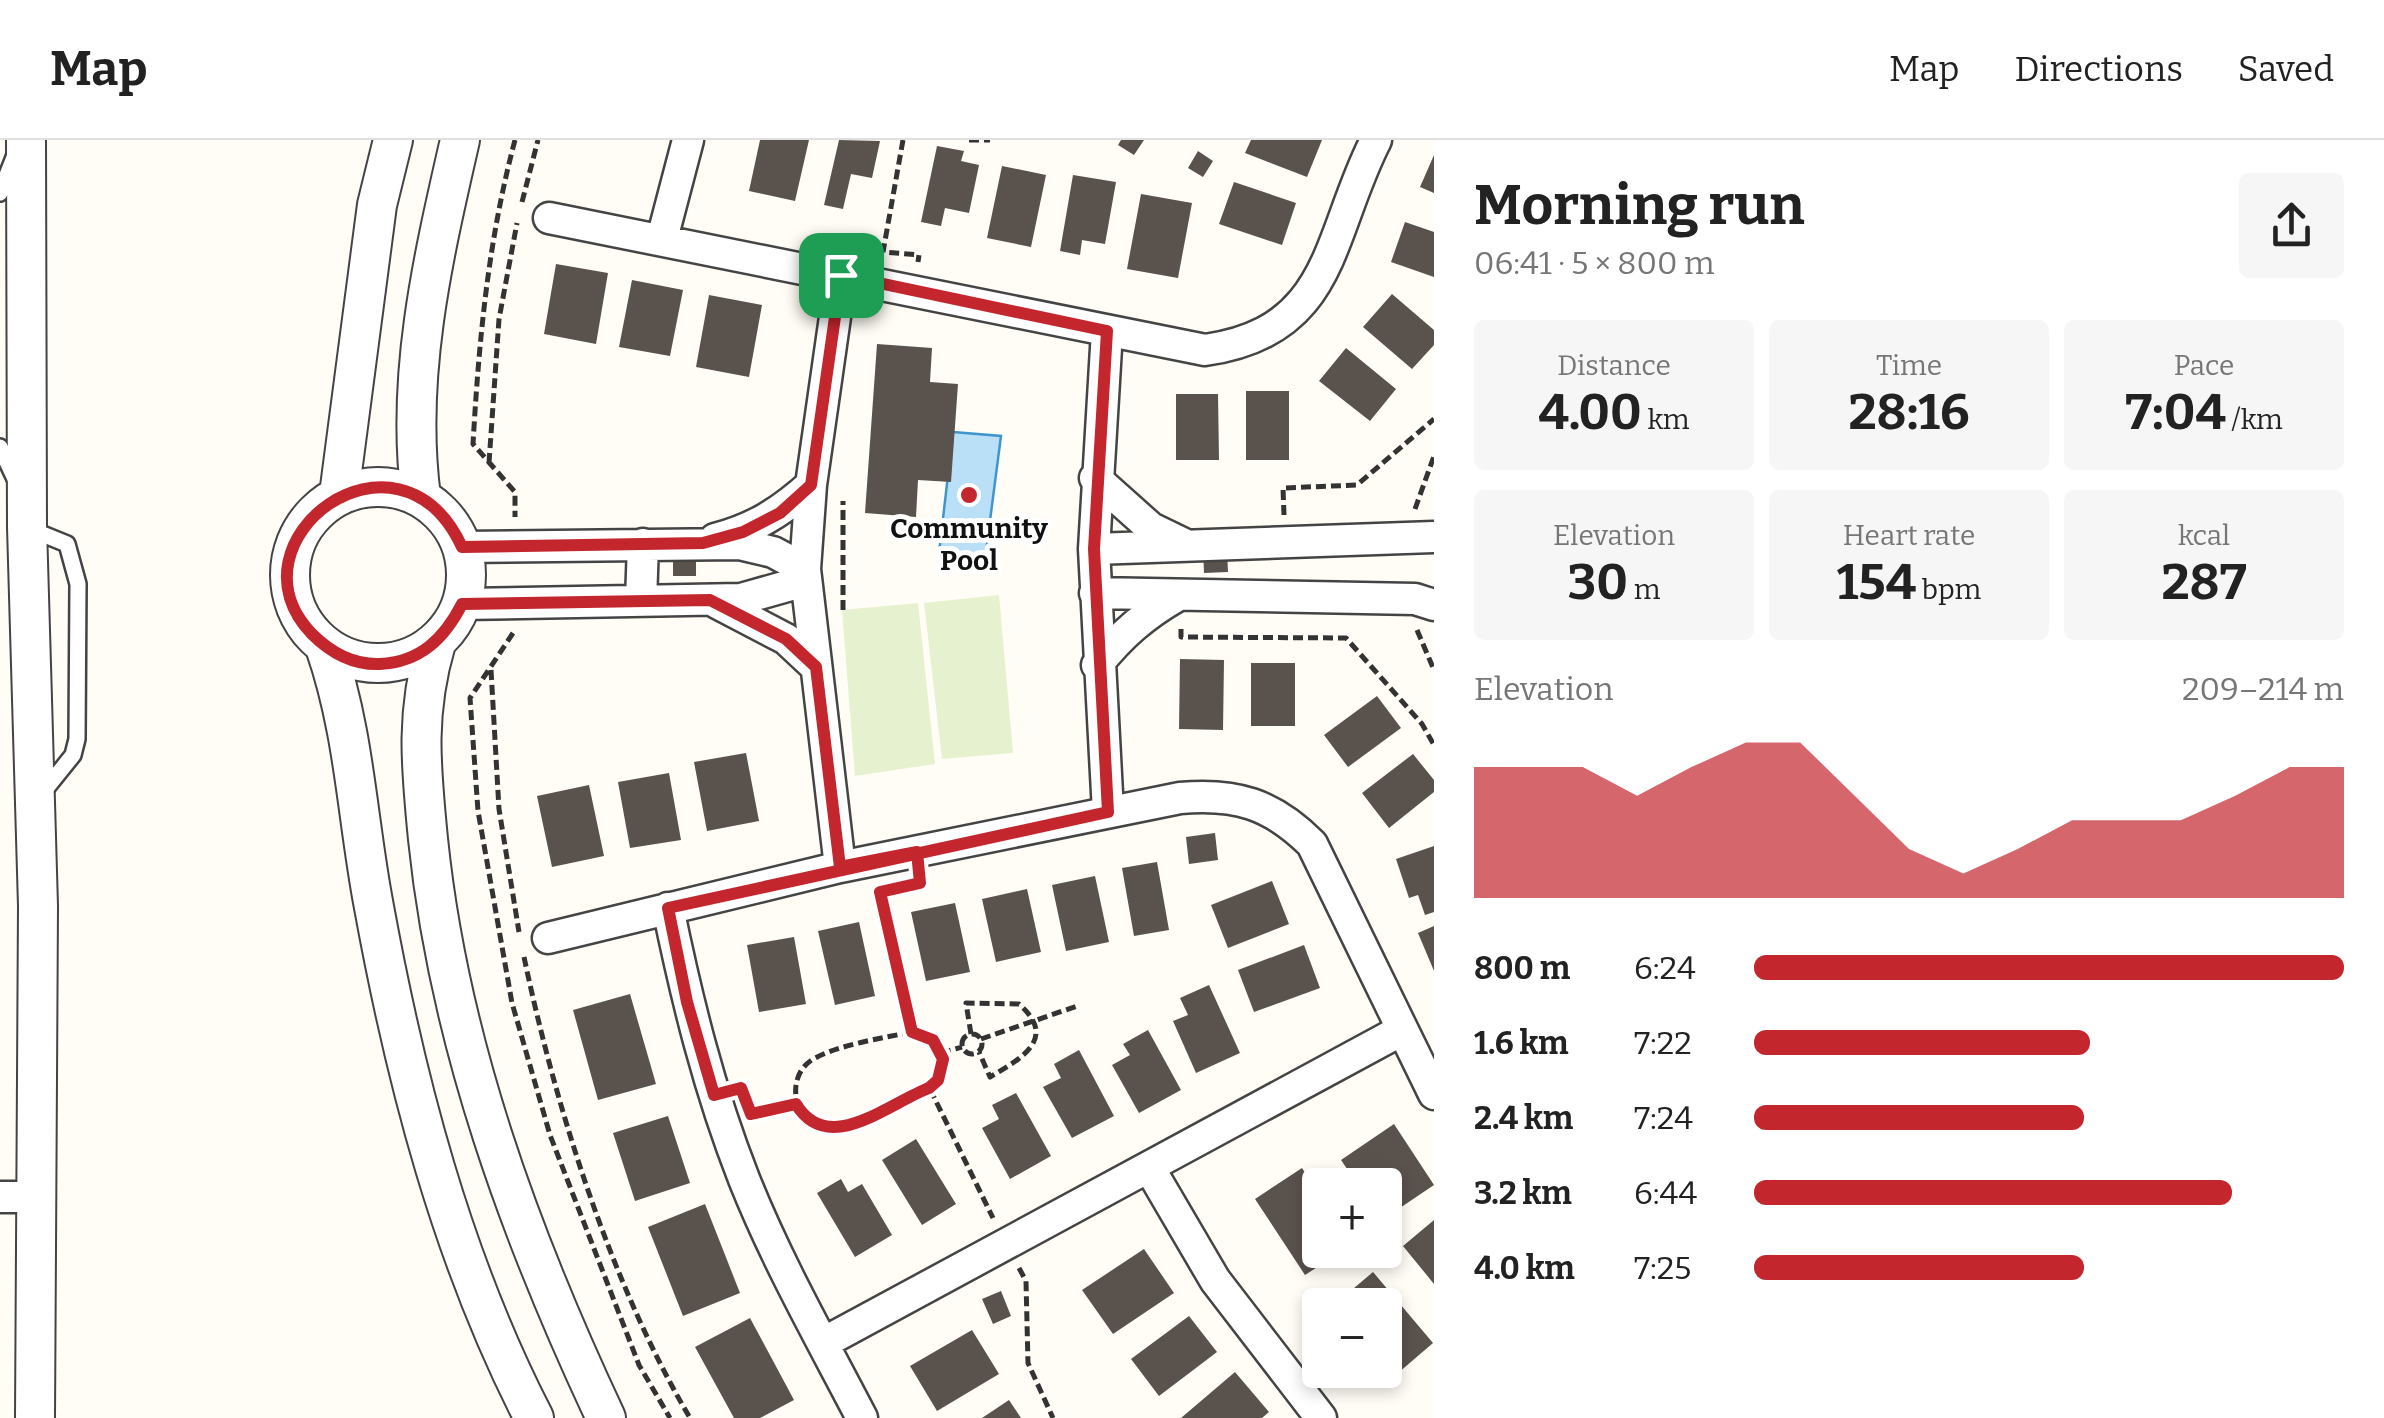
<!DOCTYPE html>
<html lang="en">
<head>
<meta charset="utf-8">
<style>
  body { margin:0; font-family:Bitter,serif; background:#f6f6f6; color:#222; height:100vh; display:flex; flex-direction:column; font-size:38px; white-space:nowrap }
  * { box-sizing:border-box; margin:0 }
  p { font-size:32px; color:#767676 }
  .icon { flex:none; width:55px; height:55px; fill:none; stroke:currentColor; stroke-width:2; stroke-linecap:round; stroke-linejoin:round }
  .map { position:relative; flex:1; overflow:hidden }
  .sheet { display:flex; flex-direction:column; background:#fff; width:950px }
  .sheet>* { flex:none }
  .controls { position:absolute; left:1302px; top:1028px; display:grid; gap:20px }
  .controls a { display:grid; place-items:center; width:100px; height:100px; border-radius:10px; background:#fff; box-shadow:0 5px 15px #0003; font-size:50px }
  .pin { position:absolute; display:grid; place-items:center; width:85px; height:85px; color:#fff; margin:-42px; border-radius:20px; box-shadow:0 5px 15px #0006 }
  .round { display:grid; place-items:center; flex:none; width:105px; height:105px; border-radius:10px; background:#f6f6f6 }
  .summary { display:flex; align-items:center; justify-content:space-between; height:170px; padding:0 40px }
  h1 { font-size:55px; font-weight:700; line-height:75px }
  .stats { display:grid; grid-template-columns:repeat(3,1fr); gap:15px; height:170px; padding:10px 40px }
  .stats div { display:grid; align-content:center; border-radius:10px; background:#f6f6f6; text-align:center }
  .stats b { font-size:50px; font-weight:700 }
  .stats small { font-size:28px; font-weight:400 }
  .stats p { font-size:28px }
  .chart { height:280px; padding:20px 40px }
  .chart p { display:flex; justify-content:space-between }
  .chart svg { width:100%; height:180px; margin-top:10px; fill:#c4262e; opacity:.7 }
  ul { padding:0 40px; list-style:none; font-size:32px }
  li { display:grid; grid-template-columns:160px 120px 1fr; align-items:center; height:75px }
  li i { height:25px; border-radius:12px; background:#c4262e }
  header { display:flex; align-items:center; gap:60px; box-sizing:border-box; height:140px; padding:0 50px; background:#fff; border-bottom:2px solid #e0e0e0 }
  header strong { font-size:48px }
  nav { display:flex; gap:55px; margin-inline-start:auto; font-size:35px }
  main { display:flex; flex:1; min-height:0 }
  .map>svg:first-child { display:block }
  .pitch { fill:#e6f2cf }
  .water { fill:#b9e0f7; stroke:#3f96cf; stroke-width:2.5 }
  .building { fill:#5a524d }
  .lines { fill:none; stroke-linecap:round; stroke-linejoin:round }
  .service-casing { stroke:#444; stroke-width:20 }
  .minor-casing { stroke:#444; stroke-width:35 }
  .tertiary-casing { stroke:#444; stroke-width:42 }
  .path { stroke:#333; stroke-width:5; stroke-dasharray:10 5; stroke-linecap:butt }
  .service { stroke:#fff; stroke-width:15 }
  .minor { stroke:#fff; stroke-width:30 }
  .tertiary { stroke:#fff; stroke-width:38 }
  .route-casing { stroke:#fff; stroke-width:20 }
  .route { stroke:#c4262e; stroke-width:12 }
  .poi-dot { fill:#c4262e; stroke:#fff; stroke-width:4 }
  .labels { text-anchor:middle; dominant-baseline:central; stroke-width:10; stroke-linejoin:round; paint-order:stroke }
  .poi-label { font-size:28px; font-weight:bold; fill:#111; stroke:#fff }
</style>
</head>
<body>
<header>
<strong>Map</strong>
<nav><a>Map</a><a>Directions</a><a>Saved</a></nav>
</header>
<main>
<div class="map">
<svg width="1434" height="1278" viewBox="0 0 1434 1278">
  <rect width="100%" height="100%" fill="#fffdf5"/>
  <path class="pitch" d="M999 455 1013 613 942 619 924 463Z
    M918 463 935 624 855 636 842 470Z"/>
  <path class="water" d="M953 292 1001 296 985 419 939 413Z"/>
  <path class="building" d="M760 0H809L795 61 749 51Z
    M839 0 880 1 872 38 851 34 843 69 824 65Z
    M1121 0H1144L1134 15 1118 5Z
    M1251 0H1322L1307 37 1245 13Z
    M937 6 964 11 961 21 979 25 969 73 945 68 941 86 921 82Z
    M1198 11 1213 21 1203 37 1188 28Z
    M1434 15V53L1420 47Z
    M1002 26 1046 35 1031 107 987 98Z
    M1073 35 1116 42 1105 104 1082 100 1080 115 1060 111Z
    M1234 42 1296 63 1282 105 1219 84Z
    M1141 54 1192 63 1178 138 1127 129Z
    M1405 82 1434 92V137L1391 122Z
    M556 124 608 133 596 204 544 194Z
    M632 140 683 150 670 216 619 207Z
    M1392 154 1434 190V205L1412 229 1363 187Z
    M709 155 762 165 749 237 696 227Z
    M877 204 932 208 930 242 958 244 951 342 918 340 916 377 865 373Z
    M1346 208 1396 249 1370 281 1319 241Z
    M1246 251H1289V320H1246Z
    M1176 254H1218L1219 320H1176Z
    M1227 409 1228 432 1204 433 1203 410Z
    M673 413H696V436H673Z
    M1180 519 1224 520 1223 590 1179 589Z
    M1251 523H1295V586H1251Z
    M1377 556 1401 588 1348 627 1324 595Z
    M746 613 759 681 707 691 694 622Z
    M1413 614 1434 640V652L1389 688 1362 653Z
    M669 633 681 700 630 708 618 642Z
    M589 645 604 716 552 727 537 656Z
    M1215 693 1218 720 1189 724 1186 697Z
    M1434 706V772L1425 775 1418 755 1409 758 1396 719Z
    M1157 722 1169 790 1134 796 1122 728Z
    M1095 736 1109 802 1066 811 1052 745Z
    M1272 741 1289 784 1228 808 1211 765Z
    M1027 749 1041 812 996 822 982 759Z
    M955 763 970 832 926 841 911 772Z
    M859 782 875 856 835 865 818 791Z
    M1434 786V831L1418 793Z
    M794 797 806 864 759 872 747 805Z
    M1304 805 1320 848 1254 872 1238 830Z
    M1209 845 1240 913 1196 933 1173 881 1188 875 1180 858Z
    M630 854 656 944 598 960 573 870Z
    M1148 890 1181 950 1139 973 1112 925 1130 915 1123 904Z
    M1079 910 1114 976 1072 998 1043 947 1061 938 1054 924Z
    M1016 953 1051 1016 1010 1039 982 988 999 979 992 965Z
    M668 976 690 1043 635 1061 613 993Z
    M1394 984 1434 1045 1385 1078V1045H1358L1341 1020Z
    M916 999 956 1064 922 1085 882 1020Z
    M1302 1028 1320 1056V1110H1344L1305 1135 1255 1059Z
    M841 1039 848 1052 862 1044 892 1095 855 1117 817 1053Z
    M705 1064 740 1153 683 1176 648 1087Z
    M1434 1080V1144L1403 1106Z
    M1144 1109 1174 1153 1113 1194 1082 1150Z
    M1373 1132 1433 1203 1391 1239 1385 1232V1165H1334Z
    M1001 1151 1011 1176 993 1184 982 1159Z
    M1189 1176 1217 1212 1159 1256 1131 1219Z
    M750 1178 794 1260 760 1278H734L695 1207Z
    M972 1190 999 1234 937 1271 910 1226Z
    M1235 1232 1269 1272 1262 1278H1181Z
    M1009 1260 1021 1278H982Z"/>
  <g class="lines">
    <defs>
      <path id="service" d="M0 53 15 15
        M0 307 17 343
        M30 389 67 404 78 444 77 599 73 615 40 656"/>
      <path id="minor" d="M549 78 1205 210C1335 192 1327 95 1376 0
        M662 99 688 0
        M1107 191 1094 409 1108 672
        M1095 338 1151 388 1182 403
        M715 399C754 389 781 372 811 345
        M462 407 739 404 773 412 805 429
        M1094 409 1434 397
        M1095 453 1415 459 1434 465
        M641 461 643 404
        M717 463 786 499 816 527
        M462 464 741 459 805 441
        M1097 525C1121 495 1144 475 1177 456
        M840 727 805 429 811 345 841 135
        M668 768C687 860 709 950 744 1039 777 1122 821 1199 862 1278
        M548 798 840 727 1180 658C1236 653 1272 664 1312 704L1434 954
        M1150 1029 1215 1140 1321 1278
        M0 1057H34
        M823 1203 1400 891"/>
      <path id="tertiary" d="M26 0 27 387 38 766 35 1278
        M290 435a88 88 0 1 1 176 0a88 88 0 1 1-176 0Z
        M339 355 377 65 393 0
        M421 357C405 237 433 118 460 0
        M436 503C415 574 421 627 428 699 449 902 520 1095 606 1278
        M325 507C355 593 357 679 374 767 406 942 452 1119 534 1278"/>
    </defs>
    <use href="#service" class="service-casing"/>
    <use href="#minor" class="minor-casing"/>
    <use href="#tertiary" class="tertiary-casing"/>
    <path class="path" d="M515 0C488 101 479 200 473 304L515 352V377
      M903 0 883 112 919 115 918 122
      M969 0H990
      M522 62 538 0
      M489 323 499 179 517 83
      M1415 369 1434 316
      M1284 375 1283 348 1357 345 1434 279
      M843 470V361
      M1181 489V497L1346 498 1422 584 1434 605
      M1417 490 1434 530
      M513 493 470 558 478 671 512 863 550 995 639 1225 670 1278
      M491 530 499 669 519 792
      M886 751 880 752 912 892
      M524 817C556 969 611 1144 690 1278
      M912 892 933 900 943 919 938 940 929 948C901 959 869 985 838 990 797 997 779 937 815 918 842 904 883 898 912 892Z
      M962 904a10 10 0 1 1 20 0a10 10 0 1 1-20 0Z
      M971 894 966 863 1019 864C1059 899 1020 919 990 937L979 912
      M981 899 1080 865
      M941 913 962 907
      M930 949 993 1078
      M750 973 796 964
      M1019 1128 1026 1141 1028 1223 1053 1278"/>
    <use href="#service" class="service"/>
    <use href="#minor" class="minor"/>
    <use href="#tertiary" class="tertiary"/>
  </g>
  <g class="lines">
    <defs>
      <path id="route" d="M841 135 811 345 780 373 743 392 703 403 462 407C398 269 222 401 312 494 331 513 353 525 380 524 420 522 444 499 462 464L710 460 786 499 816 527 840 727 917 712 920 743 880 752 912 892 933 900 943 919 938 940 929 948C887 964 828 1017 796 964L751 974 741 948 714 955 687 862 668 768 1108 672 1094 409 1107 191 841 135"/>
    </defs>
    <use href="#route" class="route-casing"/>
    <use href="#route" class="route"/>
  </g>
  <circle class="poi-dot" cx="969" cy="355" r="10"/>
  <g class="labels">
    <g class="poi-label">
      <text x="969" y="388">Community<tspan x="969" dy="32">Pool</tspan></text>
    </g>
  </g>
</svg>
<div class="controls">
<a>+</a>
<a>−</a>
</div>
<div class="pin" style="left:841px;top:135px;background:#1e9e55"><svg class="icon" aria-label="arrive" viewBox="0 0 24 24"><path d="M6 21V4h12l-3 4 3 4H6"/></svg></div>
</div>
<section class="sheet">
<div class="summary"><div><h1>Morning run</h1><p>06:41 · 5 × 800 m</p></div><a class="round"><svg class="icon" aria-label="share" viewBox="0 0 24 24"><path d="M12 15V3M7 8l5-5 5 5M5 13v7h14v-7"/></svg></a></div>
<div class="stats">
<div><p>Distance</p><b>4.00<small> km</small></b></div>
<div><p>Time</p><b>28:16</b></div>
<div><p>Pace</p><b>7:04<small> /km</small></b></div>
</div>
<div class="stats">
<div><p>Elevation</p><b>30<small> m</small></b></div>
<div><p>Heart rate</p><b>154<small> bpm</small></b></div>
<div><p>kcal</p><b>287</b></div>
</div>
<div class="chart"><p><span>Elevation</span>209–214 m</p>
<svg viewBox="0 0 160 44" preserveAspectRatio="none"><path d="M0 44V12L10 12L20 12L30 19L40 12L50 6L60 6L70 19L80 32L90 38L100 32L110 25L120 25L130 25L140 19L150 12L160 12V44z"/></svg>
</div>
<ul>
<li><b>800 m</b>6:24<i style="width:100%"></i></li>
<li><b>1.6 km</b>7:22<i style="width:57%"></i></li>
<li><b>2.4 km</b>7:24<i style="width:56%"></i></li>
<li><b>3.2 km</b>6:44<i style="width:81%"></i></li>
<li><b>4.0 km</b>7:25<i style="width:56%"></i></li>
</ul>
</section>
</main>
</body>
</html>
